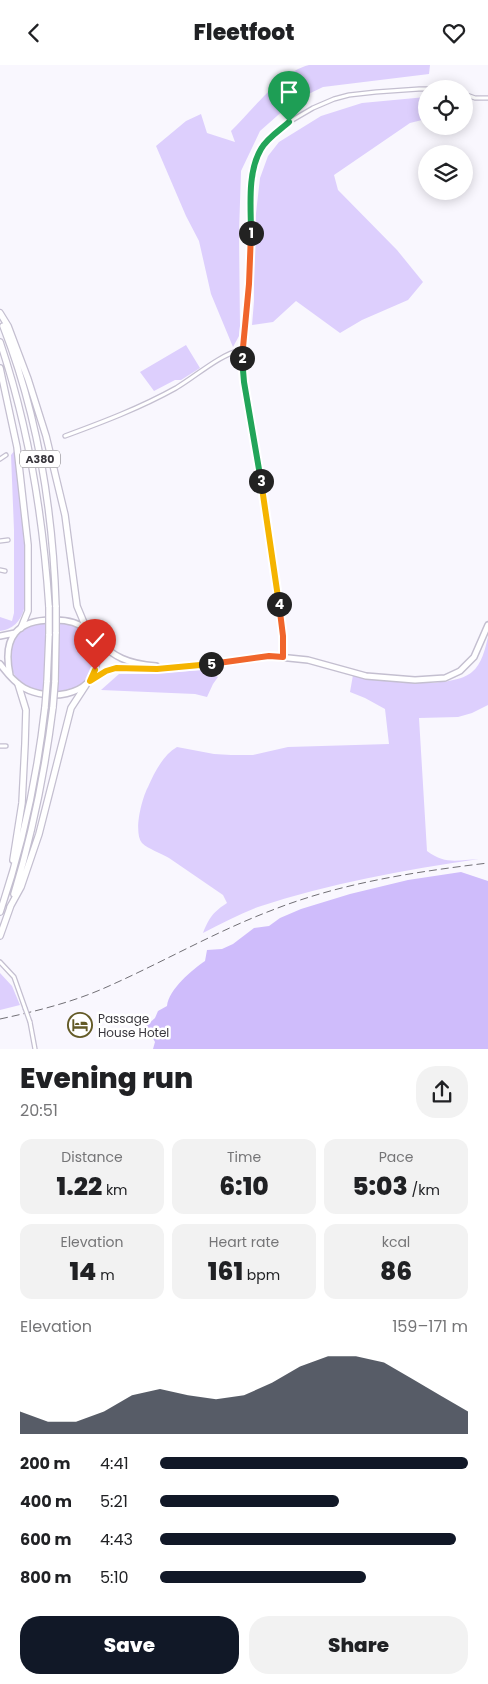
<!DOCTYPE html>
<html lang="en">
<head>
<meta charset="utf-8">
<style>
  body { margin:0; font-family:Poppins,sans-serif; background:#f2f2f2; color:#202124; height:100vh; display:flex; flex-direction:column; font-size:19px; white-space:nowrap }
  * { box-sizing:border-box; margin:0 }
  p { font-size:16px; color:#757577 }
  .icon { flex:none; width:28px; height:28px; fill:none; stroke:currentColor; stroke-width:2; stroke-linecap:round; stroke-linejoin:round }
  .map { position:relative; height:984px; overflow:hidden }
  .sheet { display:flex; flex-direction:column; background:#fff; flex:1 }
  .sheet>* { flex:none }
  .fabs { position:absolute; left:418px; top:15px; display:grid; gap:10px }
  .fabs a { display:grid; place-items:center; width:55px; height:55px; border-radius:50%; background:#fff; box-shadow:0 2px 12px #0003; font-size:25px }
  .pin { position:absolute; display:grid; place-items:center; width:42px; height:42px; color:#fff; margin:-51px -21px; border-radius:50% 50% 50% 0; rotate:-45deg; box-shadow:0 0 5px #0007 }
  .pin .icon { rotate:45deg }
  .km { position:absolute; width:25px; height:25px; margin:-12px; border-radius:50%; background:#222; color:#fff; font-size:14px; line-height:25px; text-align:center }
  .round { display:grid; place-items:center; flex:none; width:52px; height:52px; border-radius:20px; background:#f2f2f2 }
  .head { display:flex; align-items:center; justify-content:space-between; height:85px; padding:0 20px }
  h1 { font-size:28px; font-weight:800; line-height:38px }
  .metrics { display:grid; grid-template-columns:repeat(3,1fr); gap:8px; height:85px; padding:5px 20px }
  .metrics div { display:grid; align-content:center; border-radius:12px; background:#f2f2f2; text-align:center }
  .metrics b { font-size:25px; font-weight:800 }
  .metrics small { font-size:14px; font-weight:400 }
  .metrics p { font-size:14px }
  .chart { height:140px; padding:10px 20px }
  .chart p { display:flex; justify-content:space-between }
  .chart svg { width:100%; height:90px; margin-top:5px; fill:#111827; opacity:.7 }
  .button { display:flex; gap:10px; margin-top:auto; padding:10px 20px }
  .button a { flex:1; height:58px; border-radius:20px; background:#111827; color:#fff; font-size:20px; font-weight:800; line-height:58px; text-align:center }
  .button a+a { background:#f2f2f2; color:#202124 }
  ul { padding:0 20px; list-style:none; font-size:16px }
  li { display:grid; grid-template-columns:80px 60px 1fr; align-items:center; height:38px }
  li i { height:12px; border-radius:6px; background:#111827 }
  header { display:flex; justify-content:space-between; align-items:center; height:65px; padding:0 20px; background:#fff; font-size:22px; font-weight:800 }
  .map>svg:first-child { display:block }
  .green { fill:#ddcffd }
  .water { fill:#cfbcfb }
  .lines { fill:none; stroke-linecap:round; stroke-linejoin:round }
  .minor-casing { stroke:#c4bfd0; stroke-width:5.5 }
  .primary-casing { stroke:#c4bfd0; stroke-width:8 }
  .trunk-casing { stroke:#c4bfd0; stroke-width:8 }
  .minor { stroke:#fff; stroke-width:3 }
  .primary { stroke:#fff; stroke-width:5 }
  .trunk { stroke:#fff; stroke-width:5.5 }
  .rail { stroke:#716f75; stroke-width:1; stroke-dasharray:8 4; stroke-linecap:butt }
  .minor-bridge-casing { stroke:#c4bfd0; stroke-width:5.5; stroke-linecap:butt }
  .trunk-bridge-casing { stroke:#c4bfd0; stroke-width:8; stroke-linecap:butt }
  .minor-bridge { stroke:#fff; stroke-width:3 }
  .trunk-bridge { stroke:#fff; stroke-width:5.5 }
  .split-1-casing { stroke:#fff; stroke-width:10 }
  .split-2-casing { stroke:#fff; stroke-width:10 }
  .split-3-casing { stroke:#fff; stroke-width:10 }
  .split-4-casing { stroke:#fff; stroke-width:10 }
  .split-5-casing { stroke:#fff; stroke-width:10 }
  .split-6-casing { stroke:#fff; stroke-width:10 }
  .split-1 { stroke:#22a559; stroke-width:6 }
  .split-2 { stroke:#f0652b; stroke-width:6 }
  .split-3 { stroke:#22a559; stroke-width:6 }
  .split-4 { stroke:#f5b400; stroke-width:6 }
  .split-5 { stroke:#f0652b; stroke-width:6 }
  .split-6 { stroke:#f5b400; stroke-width:6 }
  .labels { text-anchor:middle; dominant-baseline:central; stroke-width:5; stroke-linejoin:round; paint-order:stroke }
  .shield { fill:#fff; stroke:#747276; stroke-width:1 }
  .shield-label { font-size:11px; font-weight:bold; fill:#38363c }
  .poi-label { font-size:12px; fill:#38363c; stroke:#fff; text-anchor:start }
</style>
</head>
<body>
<header><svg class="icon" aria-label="back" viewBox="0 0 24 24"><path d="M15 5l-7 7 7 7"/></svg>Fleetfoot<svg class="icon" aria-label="heart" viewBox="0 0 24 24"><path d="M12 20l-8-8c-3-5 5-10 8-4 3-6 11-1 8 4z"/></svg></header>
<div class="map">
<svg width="488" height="984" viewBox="0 0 488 984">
  <rect width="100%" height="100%" fill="#f9f7fe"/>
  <path class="green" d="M309 0H430L429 9 323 22 294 36 260 66 241 106 239 168 240 261 239 271 233 282 211 229 199 176 186 151 156 81 186 56 201 49 207 68 235 77 231 66C253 45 280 7 309 0Z
    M426 32V54L410 58 334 110 338 125 397 185 423 217 408 235 362 255 340 268 296 236 273 257 252 260 254 236V166L260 113 268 91 279 77 321 51 362 38Z
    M186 280 200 303 181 315H175L154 326 140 307Z
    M15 385C19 426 25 467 25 509 25 520 26 533 24 544 21 556 12 565 0 566V552L12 556 14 548V465L11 390Z
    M45 557C55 558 66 557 75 561 95 570 102 601 85 616 65 636 15 630 10 598 7 572 22 562 45 557Z
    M488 572V640L472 648 458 652 419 653 427 786C446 800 457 795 479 794 404 805 330 818 258 842 239 849 221 859 203 868 209 853 213 847 227 838L223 830C205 818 187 805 169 793 161 788 148 784 142 778 133 767 142 733 148 722 154 708 163 690 177 682L214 689 231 690H253L288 682 389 679 385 644 365 633 350 627 353 610C379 617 451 625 472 607 482 599 485 584 488 572Z
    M216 604 218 605 214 610 218 612 213 619 207 632 195 629 101 625 119 609H147Z
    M0 908 12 921 20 940 0 945Z"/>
  <path class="water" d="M461 807 488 816V984H153L155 977 146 961 155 953 158 946 167 941C169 924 192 905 205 896L207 885 222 884 233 879 254 863 269 861 280 853 301 844 350 829 408 815Z"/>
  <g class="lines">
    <defs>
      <path id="minor" d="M464 29 475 33H488
        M65 371C103 357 140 343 176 323 198 310 217 291 243 284
        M0 394 6 390
        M0 476 8 475
        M0 505 5 506
        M283 592V571L269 463 242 303 243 284 249 219 251 120 254 103 261 84 289 57 313 43 334 34 349 30 376 27 419 24H440
        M0 681H6
        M0 897 14 912 25 943
        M30 957 35 984"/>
      <path id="primary" d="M0 571 15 568
        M94 574C115 592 127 599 156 601
        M0 599C6 607 15 618 24 623 48 636 90 632 96 601 99 590 96 573 87 565 79 558 66 555 55 555 17 554 2 572 10 610
        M90 616 107 606 116 603 157 604 223 598 269 591 308 595 366 611 415 615 445 613 460 606 474 592 488 560"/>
      <path id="trunk" d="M0 248 8 261 28 314 46 371 65 450 77 541 87 565
        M3 261C38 350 53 447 56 542
        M0 277C29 363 43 451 49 542
        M0 303 17 382 28 480V546L21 563
        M47 617 49 569
        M55 617 56 567
        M13 795 22 738 25 679 26 645 18 619
        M14 829C33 767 45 706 53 642
        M10 842 21 822 39 769 71 643 86 620
        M0 847C23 780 37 712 45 642
        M0 871 11 840"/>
    </defs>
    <use href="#minor" class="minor-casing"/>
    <use href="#primary" class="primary-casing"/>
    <use href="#trunk" class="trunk-casing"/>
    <use href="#minor" class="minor"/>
    <use href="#primary" class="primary"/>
    <use href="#trunk" class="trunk"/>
    <path class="rail" d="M0 954C37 946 74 937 109 921 163 897 215 867 270 846 340 818 414 807 488 798"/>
    <defs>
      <path id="minor-bridge" d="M25 943 30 957"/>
      <path id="trunk-bridge" d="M56 542V567
        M49 569V542
        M45 642 47 617
        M53 642 55 617"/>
    </defs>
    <use href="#minor-bridge" class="minor-bridge-casing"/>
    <use href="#trunk-bridge" class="trunk-bridge-casing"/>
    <use href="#minor-bridge" class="minor-bridge"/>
    <use href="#trunk-bridge" class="trunk-bridge"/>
  </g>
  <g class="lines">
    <defs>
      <path id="split-1" d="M251 168C251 142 247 108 261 84 267 73 280 65 289 57"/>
      <path id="split-2" d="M242 293 249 219 251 168"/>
      <path id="split-3" d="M242 293 244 317 261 416"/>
      <path id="split-4" d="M261 416 279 539"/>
      <path id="split-5" d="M211 599 269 591 283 592V571L279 539"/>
      <path id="split-6" d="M95 605 90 616 106 606 116 603 157 604 211 599"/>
    </defs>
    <use href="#split-1" class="split-1-casing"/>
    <use href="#split-2" class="split-2-casing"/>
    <use href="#split-3" class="split-3-casing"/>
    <use href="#split-4" class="split-4-casing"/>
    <use href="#split-5" class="split-5-casing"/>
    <use href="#split-6" class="split-6-casing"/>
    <use href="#split-1" class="split-1"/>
    <use href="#split-2" class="split-2"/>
    <use href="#split-3" class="split-3"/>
    <use href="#split-4" class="split-4"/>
    <use href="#split-5" class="split-5"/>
    <use href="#split-6" class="split-6"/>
  </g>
  <defs>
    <symbol id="hotel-ring" viewBox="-11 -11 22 22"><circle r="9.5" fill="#fff" stroke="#635a26" stroke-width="1.5"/><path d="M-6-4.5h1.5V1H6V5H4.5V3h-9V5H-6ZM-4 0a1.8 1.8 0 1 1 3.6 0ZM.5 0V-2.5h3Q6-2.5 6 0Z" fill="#635a26"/></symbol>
  </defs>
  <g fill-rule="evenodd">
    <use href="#hotel-ring" x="66" y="946" width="28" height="28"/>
  </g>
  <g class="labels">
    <rect class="shield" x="20" y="385.5" width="40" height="17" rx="4"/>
    <g class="shield-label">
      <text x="40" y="394">A380</text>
    </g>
    <g class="poi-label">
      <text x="98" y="953">Passage<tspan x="98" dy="14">House Hotel</tspan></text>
    </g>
  </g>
</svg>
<div class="fabs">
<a><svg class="icon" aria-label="locate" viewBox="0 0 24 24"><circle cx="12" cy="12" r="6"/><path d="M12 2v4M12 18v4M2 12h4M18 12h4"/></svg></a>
<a><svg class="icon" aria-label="layers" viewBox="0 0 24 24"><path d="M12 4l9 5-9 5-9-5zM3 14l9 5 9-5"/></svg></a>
</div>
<div class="pin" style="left:289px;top:57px;background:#1e9e55"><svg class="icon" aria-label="arrive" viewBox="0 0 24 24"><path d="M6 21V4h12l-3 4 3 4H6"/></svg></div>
<div class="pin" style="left:95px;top:605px;background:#d93025"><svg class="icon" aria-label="check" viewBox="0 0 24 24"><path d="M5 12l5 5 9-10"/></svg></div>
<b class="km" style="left:251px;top:168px">1</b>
<b class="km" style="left:242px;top:293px">2</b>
<b class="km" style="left:261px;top:416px">3</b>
<b class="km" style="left:279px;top:539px">4</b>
<b class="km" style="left:211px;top:599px">5</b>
</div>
<section class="sheet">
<div class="head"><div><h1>Evening run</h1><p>20:51</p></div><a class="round"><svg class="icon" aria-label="share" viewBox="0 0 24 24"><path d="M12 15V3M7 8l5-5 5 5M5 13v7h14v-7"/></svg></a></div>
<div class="metrics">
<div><p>Distance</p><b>1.22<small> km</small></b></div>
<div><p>Time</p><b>6:10</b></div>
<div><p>Pace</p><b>5:03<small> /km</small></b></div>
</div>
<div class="metrics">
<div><p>Elevation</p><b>14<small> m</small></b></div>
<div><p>Heart rate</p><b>161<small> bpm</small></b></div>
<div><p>kcal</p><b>86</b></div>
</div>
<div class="chart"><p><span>Elevation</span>159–171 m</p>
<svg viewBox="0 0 160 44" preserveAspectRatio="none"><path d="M0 44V33L10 38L20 38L30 33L40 25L50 22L60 25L70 27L80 25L90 19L100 11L110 6L120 6L130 9L140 17L150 25L160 33V44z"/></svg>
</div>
<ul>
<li><b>200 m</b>4:41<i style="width:100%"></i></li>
<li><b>400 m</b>5:21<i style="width:58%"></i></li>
<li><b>600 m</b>4:43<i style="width:96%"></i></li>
<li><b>800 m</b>5:10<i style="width:67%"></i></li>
</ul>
<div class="button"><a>Save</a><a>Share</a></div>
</section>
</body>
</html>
